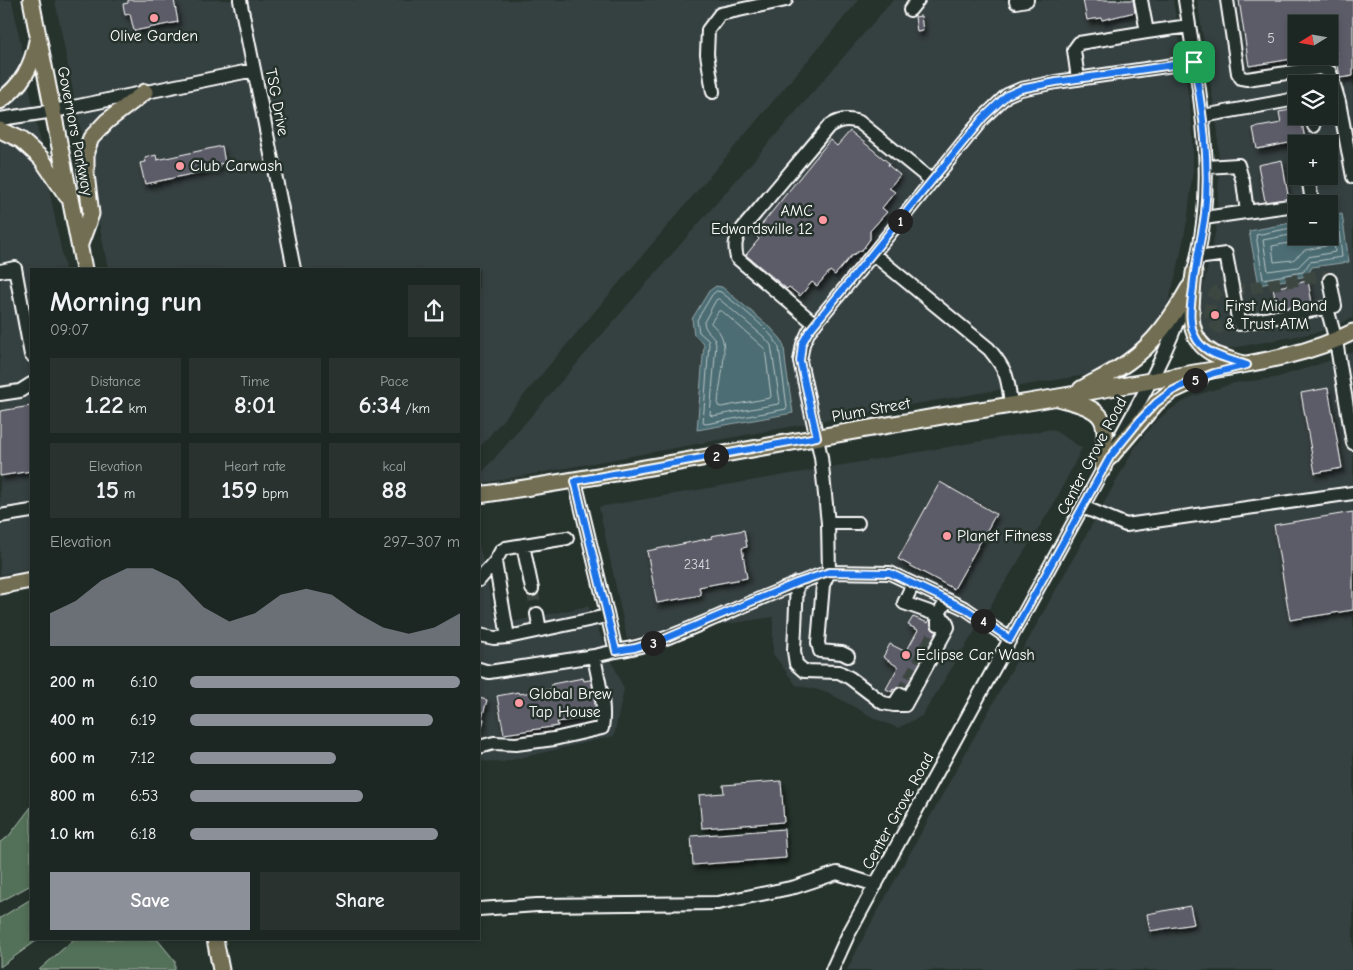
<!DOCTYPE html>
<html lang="en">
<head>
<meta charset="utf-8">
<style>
  body { margin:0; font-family:"Comic Neue",sans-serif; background:#29322f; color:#f1f3f6; height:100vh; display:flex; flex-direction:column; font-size:19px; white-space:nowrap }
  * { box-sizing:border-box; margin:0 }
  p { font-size:16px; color:#a0a5a5 }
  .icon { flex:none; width:28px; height:28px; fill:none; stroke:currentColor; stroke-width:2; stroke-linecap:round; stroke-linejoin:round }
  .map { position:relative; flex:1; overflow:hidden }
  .side { position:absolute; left:30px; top:268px; width:450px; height:672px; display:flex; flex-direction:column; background:#1c2622; border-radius:0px; box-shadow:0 2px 8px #0003,0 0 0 1px #3a4340 }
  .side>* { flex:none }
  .needle { width:32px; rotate:259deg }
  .fabs { position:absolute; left:1288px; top:15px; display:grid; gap:10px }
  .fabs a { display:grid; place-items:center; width:50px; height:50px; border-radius:0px; background:#1c2622; box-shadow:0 2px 8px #0003,0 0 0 1px #3a4340; font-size:25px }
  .pin { position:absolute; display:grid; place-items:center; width:42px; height:42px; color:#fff; margin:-21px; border-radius:10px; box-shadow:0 2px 8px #0006 }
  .km { position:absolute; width:25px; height:25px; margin:-12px; border-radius:50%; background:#222; color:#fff; font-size:14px; line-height:25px; text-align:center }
  .round { display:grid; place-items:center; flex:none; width:52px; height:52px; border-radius:0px; background:#29322f }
  .overview { display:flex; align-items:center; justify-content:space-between; height:85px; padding:0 20px }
  h1 { font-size:28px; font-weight:700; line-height:38px }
  .metrics { display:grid; grid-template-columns:repeat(3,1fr); gap:8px; height:85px; padding:5px 20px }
  .metrics div { display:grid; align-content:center; border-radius:0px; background:#29322f; text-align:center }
  .metrics b { font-size:25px; font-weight:700 }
  .metrics small { font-size:14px; font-weight:400 }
  .metrics p { font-size:14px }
  .chart { height:140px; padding:10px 20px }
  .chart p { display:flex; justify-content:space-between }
  .chart svg { width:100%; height:90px; margin-top:5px; fill:#8c9099; opacity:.7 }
  .button { display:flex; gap:10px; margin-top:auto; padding:10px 20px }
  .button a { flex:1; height:58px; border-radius:0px; background:#8c9099; color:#fff; font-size:20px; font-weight:700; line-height:58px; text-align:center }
  .button a+a { background:#29322f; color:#f1f3f6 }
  ul { padding:0 20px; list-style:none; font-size:16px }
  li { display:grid; grid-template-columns:80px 60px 1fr; align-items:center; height:38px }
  li i { height:12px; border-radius:6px; background:#8c9099 }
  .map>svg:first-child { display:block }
  .built { fill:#363f3f; fill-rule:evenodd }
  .green { fill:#537058; stroke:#a9b8ac }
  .water { fill:#4c6d73; stroke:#94a7ab }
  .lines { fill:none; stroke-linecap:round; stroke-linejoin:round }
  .shore { stroke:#b7c5c7; stroke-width:1 }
  .building { fill:#5c5c68; stroke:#fff; filter:url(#shadow) }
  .minor-tunnel { stroke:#3c4742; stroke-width:12; stroke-dasharray:12 6; stroke-linecap:butt }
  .minor-casing { stroke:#fff; stroke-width:16 }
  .major-casing { stroke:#fff; stroke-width:19 }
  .minor { stroke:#26332d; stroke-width:12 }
  .major { stroke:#726e52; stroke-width:15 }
  .route-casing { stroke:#fff; stroke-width:10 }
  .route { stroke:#1a73e8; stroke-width:6 }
  .poi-dot { fill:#ff9aa2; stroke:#26332d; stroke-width:2 }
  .labels { text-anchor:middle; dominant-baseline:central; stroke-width:5; stroke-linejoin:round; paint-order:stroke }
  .number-label { font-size:14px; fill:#d6d6d9 }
  .poi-label { font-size:16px; fill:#fff; stroke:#26332d; text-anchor:start }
  .street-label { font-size:16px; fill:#fff; stroke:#26332d }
</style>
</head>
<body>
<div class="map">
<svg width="1353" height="970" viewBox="0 0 1353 970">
  <defs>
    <filter id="shadow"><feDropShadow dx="2.5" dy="4.5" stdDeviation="2.5" flood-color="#0009"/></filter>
  </defs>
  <rect width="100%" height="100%" fill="#26332d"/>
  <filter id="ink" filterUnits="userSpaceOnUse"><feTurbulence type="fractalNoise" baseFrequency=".02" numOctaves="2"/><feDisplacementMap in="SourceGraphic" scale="10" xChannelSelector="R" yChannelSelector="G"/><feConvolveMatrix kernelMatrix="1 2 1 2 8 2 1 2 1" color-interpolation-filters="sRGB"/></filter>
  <g filter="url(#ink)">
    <path class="built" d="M0 0H12L65 269H31V568L0 575Z
      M55 0H859L479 448V269H108Z
      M893 0H1173L1190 106 1193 133V169L1188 216 1179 262 1169 300 1159 323 1149 338 1109 366 1091 374 886 409 479 484V476Z
      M1197 0H1353V318L1350 319 1319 332 1227 349 1215 348 1206 340 1201 329 1199 306 1216 229 1219 177 1218 132ZM1296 24H1329V56H1296ZM1296 84H1329V116H1296ZM1296 144H1329V176H1296ZM1296 204H1329V236H1296Z
      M1353 351V970H847L864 936 1115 483 1135 447 1152 425 1168 411 1191 397 1234 383 1275 378 1332 360Z
      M1052 429 1082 448 1055 502 922 716 898 728 876 719 827 692 796 685 773 654V617L627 639 599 507Z
      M479 544 497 625 588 606 624 689 614 736 503 762 479 761Z"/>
    <path class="green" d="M31 807V885L0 902V842L8 837Z
      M31 899V939H39L0 967V918Z
      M74 939H157L175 961V970H39Z"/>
    <path class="water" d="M1342 214 1349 262 1312 267 1307 276 1259 285 1249 231 1296 222V236H1329V216Z
      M716 286 722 287 771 328 781 339 784 347 786 367 793 413 697 430 704 344 694 335 692 319 709 291Z"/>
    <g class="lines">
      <path class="shore" d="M1296 227 1256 235 1263 279 1303 272 1310 262 1342 257 1338 222 1336 220 1329 221
        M1296 234 1263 240 1268 271 1298 267 1308 257 1335 252 1333 229 1329 227
        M1308 236 1300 241 1272 246 1274 262 1293 260 1305 250 1326 246 1327 244 1326 236
        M717 291 721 292C737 305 772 330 779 348L787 407 786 409 706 424 703 423 709 344 708 340 699 332 697 320 712 295Z
        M719 299 763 336 771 345 780 402 778 404 713 416 710 415 716 344C714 333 705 333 704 322L716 300Z
        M719 311H722L765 349 771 396 770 398 721 407 718 406C718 388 729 351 721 335 719 330 714 327 711 323Z"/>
    </g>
    <path class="building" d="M128 0H174L178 22 134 31 130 14 125 15 123 4 128 3Z
      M1083 0H1133L1135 12 1102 20 1101 18 1087 20Z
      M1239 0H1353V76L1340 78 1336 52 1329 53V24H1296V56H1311L1249 66Z
      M921 16 923 31 917 32 915 17Z
      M1296 109V116H1301L1305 140 1257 149 1253 128 1281 123 1279 112Z
      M850 131 889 163 888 165 900 175 889 188 895 192 882 208 887 212 870 231V239L863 249 851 256 835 275 830 271 817 286 812 282 800 296 789 287 787 289 746 255 759 239 754 234 830 140 837 146Z
      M222 146 225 163 219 164 220 168 145 184 140 163 146 162 145 158 156 155 157 160Z
      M1282 160 1289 201 1266 206 1258 165Z
      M1308 281 1312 303 1277 309 1273 288Z
      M1328 388 1342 468 1315 473 1301 393Z
      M31 406V471L0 476V411Z
      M940 482 996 514 954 589 898 559Z
      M1353 512V610L1290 620 1274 525Z
      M744 530 747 547 742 548 747 578 699 587 701 595 657 603 647 551 712 538 711 536Z
      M913 617 928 623 930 619 942 626 905 696 893 689 892 692 886 689 898 667 883 657 890 644 906 652 918 630 908 625Z
      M583 678 584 681 595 679 598 712 589 713 590 717 557 722 558 726 504 734 497 696 518 692 519 694 552 689V684Z
      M479 698 487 700 482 718 484 719 480 735Z
      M781 781 784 822 702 828 699 795 724 793 723 785Z
      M784 829 786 858 693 865 691 836Z
      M1190 906 1194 924 1150 931 1147 914Z"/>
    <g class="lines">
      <path class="minor-tunnel" d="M1230 275C1227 284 1221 287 1215 294 1207 304 1208 322 1220 328L1239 324
        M1233 291 1320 276 1327 277 1330 280
        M532 589 537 614
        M901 694 938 624"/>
      <defs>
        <path id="minor" d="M240 0 294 269
          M1016 0V2L1027 0
          M1141 0 1147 32 1189 26
          M1185 0C1200 96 1220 186 1191 282
          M1227 0 1238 73 1241 78 1247 79 1320 68 1330 72 1339 102 1353 177
          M910 10 918 0
          M1078 79 1074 50 1079 43 1147 32
          M713 92 707 54 708 30 720 14 786 0
          M1203 116 1296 99
          M1312 116 1314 126
          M0 119 54 111 254 70
          M1206 167 1238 165 1243 182 1247 212
          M1302 204 1312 202 1308 176
          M1204 218 1296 205
          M873 254 983 118 1007 95 1021 89 1056 82 1194 62
          M1197 258 1226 254 1239 324 1335 306 1330 280
          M0 271 15 268 31 355
          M1327 308 1336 341 1353 443
          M815 324 737 258C734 246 735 238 743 228L829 126C839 120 847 118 859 122L932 181
          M0 394 20 391 31 384
          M1118 441C1143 396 1168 351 1184 303
          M575 481 616 651C651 646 682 632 715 618 752 602 790 585 829 572L828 523 821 457 800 361 803 344 809 331 873 254 989 349C1007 371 1008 377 1011 405
          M1083 507 1126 525 1353 493
          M0 516 31 511
          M828 523H858
          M523 545 532 589
          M495 562 501 551 506 548 567 538
          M479 580 495 562 508 637
          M797 583 794 651 796 664 804 671 839 672 850 678 883 703 894 705 901 694
          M913 584 904 603 938 615V624
          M537 614 540 630
          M479 635 494 638 508 637 607 616
          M848 656 842 653 820 651 818 643 823 585 829 572 890 573 966 609 1010 639
          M479 669 489 672 594 656 616 651
          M894 705H905L948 627 946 621 938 615 947 600
          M479 747 494 743 516 744 554 739 602 728C606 705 598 680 594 656
          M479 909 537 905 718 903 795 887 837 873 876 885
          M832 970 848 935 1108 460"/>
        <path id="major" d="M31 0 84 269
          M0 101C22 85 32 67 37 41
          M0 130 21 140 41 158 67 196
          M80 244 91 214 86 174V151L91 138 107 121 145 92
          M1194 273C1192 301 1182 338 1214 354 1223 358 1234 361 1243 364
          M1081 389C1097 380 1113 373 1128 362 1155 343 1173 316 1189 288
          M1061 399C1113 411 1106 422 1103 469
          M1110 457 1156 403 1172 391 1200 378
          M479 495C644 471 808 437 973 411 1045 400 1117 387 1189 374 1245 364 1302 358 1353 332
          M0 586 31 580
          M215 939 221 970"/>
      </defs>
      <use href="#minor" class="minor-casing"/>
      <use href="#major" class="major-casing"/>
      <use href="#minor" class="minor"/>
      <use href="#major" class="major"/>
    </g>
  </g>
  <g class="lines" filter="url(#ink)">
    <defs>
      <path id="route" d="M1194 62C1203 112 1210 162 1205 213 1202 238 1195 263 1193 288 1191 305 1187 324 1197 340 1207 356 1231 359 1247 365L1214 373 1186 384 1172 391 1156 403 1140 420 1110 457 1010 639 966 609 890 573 829 572 796 583 664 639 635 648 616 651 575 481 817 437 800 361 802 344 809 331 983 118 1007 95 1021 89 1056 82Z"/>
    </defs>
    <use href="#route" class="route-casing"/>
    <use href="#route" class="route"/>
  </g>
  <g class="poi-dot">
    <circle cx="154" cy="18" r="5"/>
    <circle cx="180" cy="166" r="5"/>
    <circle cx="823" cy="220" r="5"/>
    <circle cx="1215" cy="315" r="5"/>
    <circle cx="947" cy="536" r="5"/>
    <circle cx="906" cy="655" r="5"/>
    <circle cx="519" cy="703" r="5"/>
  </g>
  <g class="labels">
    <g class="number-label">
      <text x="1271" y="38">5</text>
      <text x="697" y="564">2341</text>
    </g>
    <g class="poi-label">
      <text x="154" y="36" text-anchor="middle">Olive Garden</text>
      <text x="190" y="166">Club Carwash</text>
      <text x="813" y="211" text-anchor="end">AMC<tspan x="813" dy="18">Edwardsville 12</tspan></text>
      <text x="1225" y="306">First Mid Band<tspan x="1225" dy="18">&amp; Trust ATM</tspan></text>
      <text x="957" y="536">Planet Fitness</text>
      <text x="916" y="655">Eclipse Car Wash</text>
      <text x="529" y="694">Global Brew<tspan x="529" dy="18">Tap House</tspan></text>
    </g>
    <g class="street-label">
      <text transform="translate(277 102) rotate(79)">TSG Drive</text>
      <text transform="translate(75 131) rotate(79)">Governors Parkway</text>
      <text transform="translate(871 410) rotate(-10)">Plum Street</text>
      <text transform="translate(1092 456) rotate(-62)">Center Grove Road</text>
      <text transform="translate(898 811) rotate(-61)">Center Grove Road</text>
    </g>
  </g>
</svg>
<div class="fabs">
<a><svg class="needle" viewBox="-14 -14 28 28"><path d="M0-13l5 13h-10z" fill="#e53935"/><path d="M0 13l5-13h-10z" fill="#a0a5a5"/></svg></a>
<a><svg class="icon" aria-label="layers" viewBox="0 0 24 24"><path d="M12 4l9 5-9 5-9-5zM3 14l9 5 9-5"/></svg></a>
<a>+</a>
<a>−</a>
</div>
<div class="pin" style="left:1194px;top:62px;background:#1e9e55"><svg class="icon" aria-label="arrive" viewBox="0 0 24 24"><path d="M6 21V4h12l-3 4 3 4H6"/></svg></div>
<b class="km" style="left:900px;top:221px">1</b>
<b class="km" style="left:716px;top:456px">2</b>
<b class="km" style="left:653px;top:643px">3</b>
<b class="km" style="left:983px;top:621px">4</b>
<b class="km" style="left:1195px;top:380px">5</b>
<section class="side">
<div class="overview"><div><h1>Morning run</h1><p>09:07</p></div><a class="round"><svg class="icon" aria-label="share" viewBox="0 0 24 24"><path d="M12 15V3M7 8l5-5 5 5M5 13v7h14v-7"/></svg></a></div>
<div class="metrics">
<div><p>Distance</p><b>1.22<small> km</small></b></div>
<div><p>Time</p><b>8:01</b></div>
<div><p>Pace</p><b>6:34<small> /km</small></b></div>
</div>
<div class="metrics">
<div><p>Elevation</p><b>15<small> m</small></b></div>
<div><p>Heart rate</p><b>159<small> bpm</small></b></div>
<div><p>kcal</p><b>88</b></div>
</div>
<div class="chart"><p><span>Elevation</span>297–307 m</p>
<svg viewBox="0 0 160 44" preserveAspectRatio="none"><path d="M0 44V28L10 22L20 12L30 6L40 6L50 12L60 25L70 32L80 28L90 19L100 16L110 19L120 28L130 35L140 38L150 35L160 28V44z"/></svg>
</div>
<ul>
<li><b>200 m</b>6:10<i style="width:100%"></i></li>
<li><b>400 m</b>6:19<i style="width:90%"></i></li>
<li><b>600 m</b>7:12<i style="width:54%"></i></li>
<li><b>800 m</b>6:53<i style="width:64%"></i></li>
<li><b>1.0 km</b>6:18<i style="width:92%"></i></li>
</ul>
<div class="button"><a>Save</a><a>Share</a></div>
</section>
</div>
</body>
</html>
